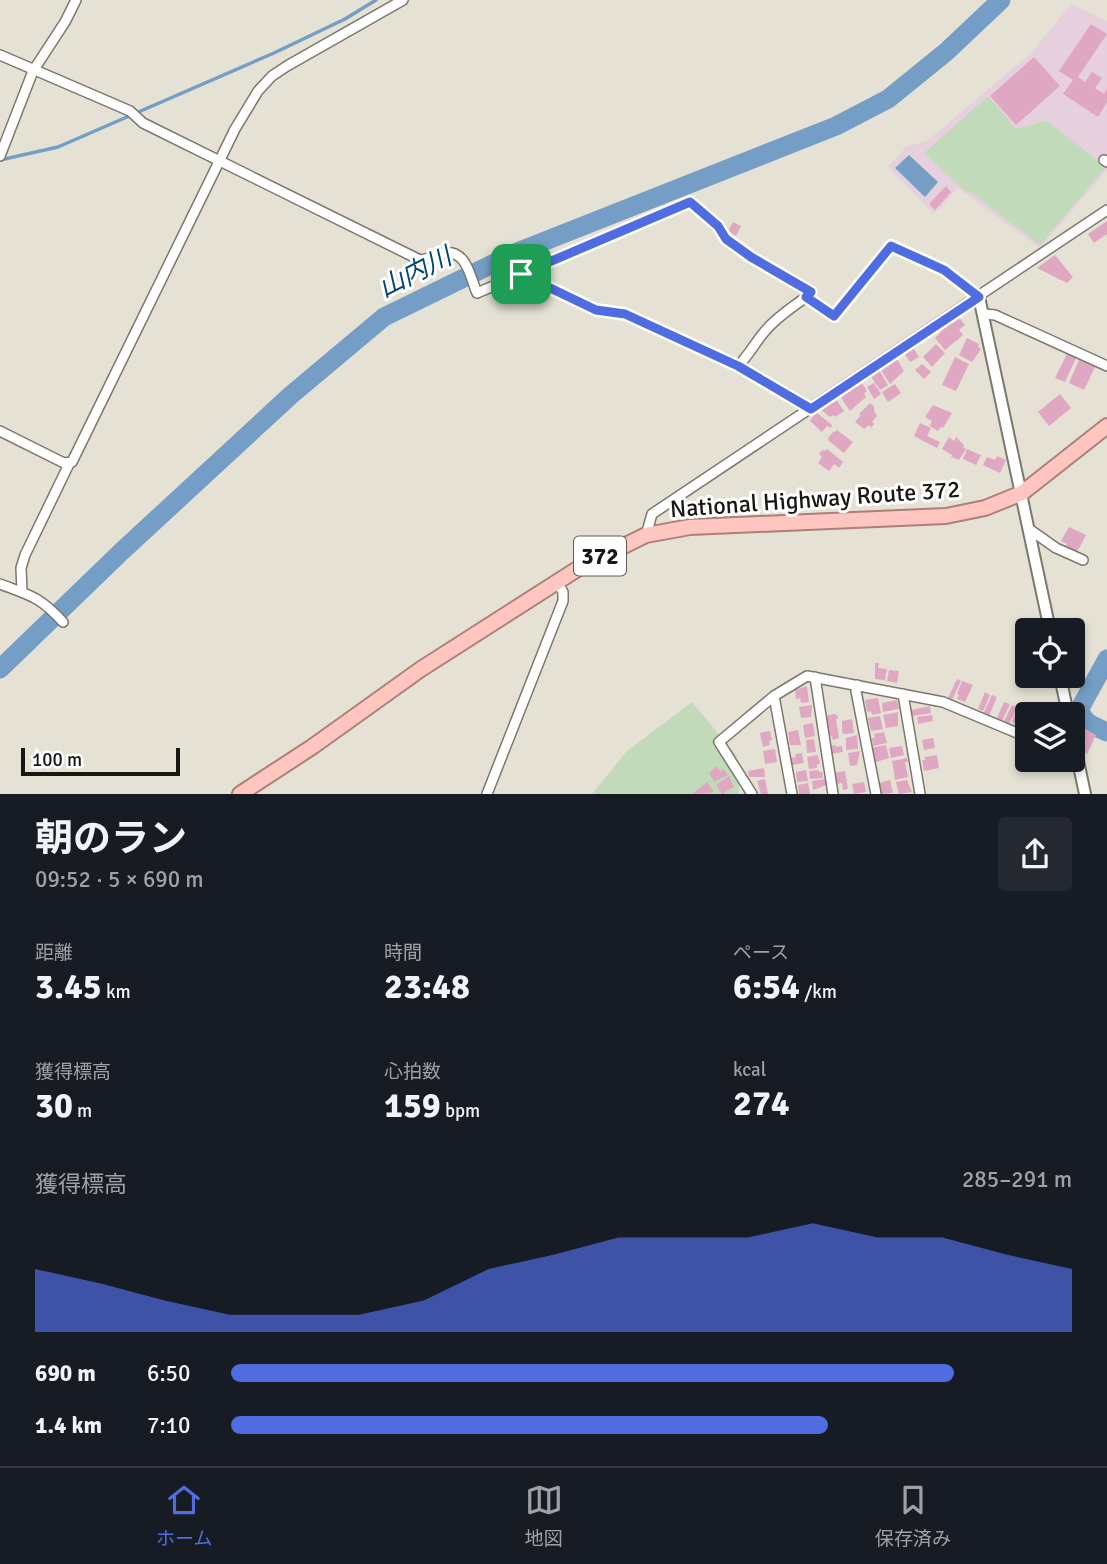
<!DOCTYPE html>
<html lang="ja">
<head>
<meta charset="utf-8">
<style>
  body { margin:0; font-family:Signika,"Noto Sans JP",sans-serif; background:#242831; color:#f1f3f6; height:100vh; display:flex; flex-direction:column; font-size:26px; white-space:nowrap }
  * { box-sizing:border-box; margin:0 }
  p { font-size:23px; color:#9ea1a6 }
  .icon { flex:none; width:38px; height:38px; fill:none; stroke:currentColor; stroke-width:2; stroke-linecap:round; stroke-linejoin:round }
  .map { position:relative; height:794px; overflow:hidden }
  .panel { display:flex; flex-direction:column; background:#171b24; flex:1 }
  .panel>* { flex:none }
  .tools { position:absolute; left:1015px; top:618px; display:grid; gap:14px }
  .tools a { display:grid; place-items:center; width:70px; height:70px; border-radius:7px; background:#171b24; box-shadow:0 4px 10px #0003; font-size:35px }
  .scale { position:absolute; left:21px; bottom:18px; width:159px; box-sizing:border-box; padding-left:7px; border:4px solid #171612; border-top:0; font-size:19px; line-height:24px; white-space:nowrap; color:#171612; -webkit-text-stroke:5px #fff; paint-order:stroke }
  .pin { position:absolute; display:grid; place-items:center; width:60px; height:60px; color:#fff; margin:-30px; border-radius:14px; box-shadow:0 4px 10px #0006 }
  .round { display:grid; place-items:center; flex:none; width:74px; height:74px; border-radius:7px; background:#242831 }
  .overview { display:flex; align-items:center; justify-content:space-between; height:119px; padding:0 35px }
  h1 { font-size:38px; font-weight:700; line-height:52px }
  .stats { display:grid; grid-template-columns:repeat(3,1fr); gap:10px; height:119px; padding:7px 35px }
  .stats div { display:grid; align-content:center }
  .stats b { font-size:35px; font-weight:700 }
  .stats small { font-size:19px; font-weight:400 }
  .stats p { font-size:19px }
  .chart { height:196px; padding:14px 35px }
  .chart p { display:flex; justify-content:space-between }
  .chart svg { width:100%; height:126px; margin-top:7px; fill:#4f6ce1; opacity:.7 }
  ul { padding:0 35px; list-style:none; font-size:23px }
  li { display:grid; grid-template-columns:112px 84px 1fr; align-items:center; height:52px }
  li i { height:18px; border-radius:9px; background:#4f6ce1 }
  .dock { display:flex; justify-content:space-around; align-items:center; height:98px; border-top:2px solid #363941; background:#171b24; font-size:19px; color:#9ea1a6 }
  .dock a { display:grid; justify-items:center; gap:4px }
  .dock .active { color:#4f6ce1 }
  .map>svg:first-child { display:block }
  .education { fill:#e7d0dd }
  .green { fill:#c1daba }
  .water { fill:#749ec5 }
  .lines { fill:none; stroke-linecap:round; stroke-linejoin:round }
  .stream { stroke:#749ec5; stroke-width:3.5 }
  .river { stroke:#749ec5; stroke-width:19 }
  .building { fill:#dfa7c1 }
  .minor-casing { stroke:#7b786c; stroke-width:12 }
  .tertiary-casing { stroke:#7b786c; stroke-width:14 }
  .trunk-casing { stroke:#ad7f78; stroke-width:18 }
  .minor { stroke:#fff; stroke-width:9 }
  .tertiary { stroke:#fff; stroke-width:10 }
  .trunk { stroke:#fec6bf; stroke-width:14 }
  .route-casing { stroke:#fff; stroke-width:14 }
  .route { stroke:#4f6ce1; stroke-width:9 }
  .labels { text-anchor:middle; dominant-baseline:central; stroke-width:6; stroke-linejoin:round; paint-order:stroke }
  .shield { fill:#fff; stroke:#5d5c59; stroke-width:2 }
  .shield-label { font-size:23px; font-weight:bold; fill:#171612 }
  .street-label { font-size:24px; fill:#171612; stroke:#fff }
  .water-label { font-size:26px; font-style:italic; fill:#004779; stroke:#fff }
</style>
</head>
<body>
<div class="map">
<svg width="1107" height="794" viewBox="0 0 1107 794">
  <rect width="100%" height="100%" fill="#e5e2d5"/>
  <path class="education" d="M1071 4 1107 21V170L1040 248 957 188 938 211 933 213 888 167 907 146 927 141 1033 51Z"/>
  <path class="green" d="M988 96 1016 129 1047 121 1106 167 1040 245 970 192 967 193 924 153Z
    M692 702 737 756 739 794H592L627 751Z"/>
  <path class="water" d="M909 155 938 182 925 197 895 168Z"/>
  <g class="lines">
    <path class="stream" d="M0 160 58 147 274 53 345 19 376 0"/>
    <path class="river" d="M1107 659 1080 708C1081 723 1095 726 1107 732
      M0 669 121 552 291 395 384 317 517 252 836 126 888 99 946 52 1001 0"/>
  </g>
  <path class="building" d="M1091 24 1107 34 1078 77 1085 82 1092 72 1102 78 1095 88 1104 94 1107 89V102L1098 117 1063 94 1073 80 1059 71Z
    M1034 57 1060 86 1016 125 990 96Z
    M946 186 951 192 935 210 929 204Z
    M1107 221V234L1094 243 1088 234Z
    M733 222 741 226 736 236 728 231Z
    M1055 255 1073 277 1067 283 1037 268Z
    M957 315 965 325 959 330 963 335 945 350 935 338Z
    M967 338 979 344 978 347 981 349 972 362 959 355Z
    M936 344 945 353 932 367 923 357Z
    M912 346 919 357 910 362 903 352Z
    M1067 354 1076 358 1065 382 1055 378Z
    M955 357 969 364 956 391 942 385Z
    M897 359 904 371 890 384 881 370Z
    M1079 360 1095 367 1084 390 1069 383Z
    M922 364 931 372 924 379 915 370Z
    M879 370 888 385 880 390 870 375Z
    M862 383 867 391 864 393 866 397 850 411 840 396Z
    M874 383 881 394 874 399 867 387Z
    M895 384 901 393 888 402 882 392Z
    M1060 394 1071 408 1049 426 1038 412Z
    M836 399 844 411 835 417 834 415 830 417 820 409Z
    M870 403 874 406V411L877 416 872 422 874 424 871 428 869 425 864 429 855 422 861 415 859 414Z
    M933 405 952 413 943 428 941 427 938 431 930 426 932 421 925 417Z
    M816 412 832 425 831 428 827 426 822 432 810 421Z
    M920 423 931 428 927 436 940 442 937 448 914 436Z
    M837 430 853 442 844 453 829 441 828 438 834 431 835 432Z
    M949 437 954 441 956 437 964 445 963 447 966 449 959 460 951 457 952 455 942 449Z
    M827 449 843 462 839 468 834 464 829 471 818 463 822 457 819 454 822 450 825 451Z
    M967 449 981 455 976 465 963 459Z
    M997 456 1006 460 1000 473 983 465 987 457 995 460Z
    M1069 527 1086 535 1076 554 1065 548 1067 544 1061 541Z
    M1073 636 1084 638 1080 652 1073 650Z
    M875 663H879L878 668 887 669 885 680 875 679Z
    M889 670 899 671 897 683 887 681Z
    M957 679 961 681 952 700 948 698Z
    M962 681 973 685 965 702 957 699 959 695 957 694Z
    M807 686 809 702 801 703 800 698 796 699 795 690Z
    M985 692 990 695 983 711 978 709Z
    M992 695 997 697 989 716 983 714Z
    M878 698 881 713 872 715 871 711 867 712 865 700Z
    M897 700 899 709 883 712 882 703Z
    M1004 702 1010 704 1002 721 997 718Z
    M812 705 811 717 801 718 799 707Z
    M1012 705 1017 708 1009 724 1004 721Z
    M1019 705 1026 708 1018 725 1012 722Z
    M930 706 931 713 913 716 911 710Z
    M1027 709 1033 712 1031 714H1027L1026 727 1020 724Z
    M898 712V726L886 728 883 715Z
    M834 714 837 715 838 719H836L839 738 833 740 832 736 829 737 825 716Z
    M932 715 933 721 918 724 917 717Z
    M880 716 883 729 871 731 868 718Z
    M852 719 854 733 844 734 842 732V721Z
    M813 723 815 736 805 738 803 725Z
    M1083 728 1096 735 1087 754 1082 751 1086 743 1081 740Z
    M798 730 801 745H790L788 732Z
    M770 731 772 740 769 741 770 745 763 747 760 733Z
    M884 732 887 743 873 746 872 738H875L874 734Z
    M857 735 858 749 846 750V738Z
    M933 738 935 748 924 750 922 740Z
    M814 739 816 752 807 753 806 740Z
    M836 745V747L842 746 843 752 830 754 829 746Z
    M886 745 889 758 873 763V754H871L870 748Z
    M902 746 904 755 891 758 889 748Z
    M775 749 777 762 765 764 763 751Z
    M860 751 857 765 850 766 848 753Z
    M802 753 804 763 792 765 791 758 796 757 795 754Z
    M818 755 820 764H817V768L809 769 807 757Z
    M937 755 939 768 924 771 922 760H925V757Z
    M907 758 908 762H905L908 777 895 780 892 761Z
    M717 766 720 771 724 769 728 775 714 782 709 773Z
    M764 768 765 777H749L748 771Z
    M806 770 808 781 797 782 796 772Z
    M819 770V772H822L823 778 810 779 809 771Z
    M845 771 848 789 843 790 842 783 836 784 834 773Z
    M729 776 734 787 722 794 716 785Z
    M765 779 768 794H761L757 781Z
    M825 779 826 785 813 790 812 781Z
    M890 780 893 793 881 794 879 783Z
    M907 780 912 792 899 794 896 782Z
    M707 782 714 792 692 794Z
    M864 782 866 792 854 794 852 784Z
    M808 783 810 794H799L798 785Z"/>
  <g class="lines">
    <defs>
      <path id="minor" d="M0 55 130 111 143 123 420 260C429 259 435 255 443 253 467 249 470 277 477 293L690 202 718 226 725 239 751 257 812 292 806 297 834 316 891 246 944 270 979 297
        M0 156 33 71 65 22 76 0
        M1104 160 1107 162
        M521 274 595 310 625 314 738 366 811 409
        M984 314 995 315 1107 366
        M738 366C749 355 756 341 766 330 777 317 793 307 806 297
        M0 431 64 463 72 462 235 129 258 91 272 76 287 66 403 0
        M1029 529 1056 548 1083 560
        M646 535 652 514 1107 210
        M0 584C31 596 39 596 63 622
        M22 591 21 568 25 555 69 464
        M815 677 833 794
        M857 685 856 691 876 794
        M903 694 920 794
        M774 696 792 794
        M487 794 563 601V592L557 582
        M752 794 719 742 774 696 807 676 943 702 1027 737"/>
      <path id="tertiary" d="M979 297 1050 630
        M1060 676 1068 714
        M1073 737 1085 794"/>
      <path id="trunk" d="M240 794 312 747 421 669 579 568 646 535 690 527 946 516 985 508 1022 493 1107 426"/>
    </defs>
    <use href="#minor" class="minor-casing"/>
    <use href="#tertiary" class="tertiary-casing"/>
    <use href="#trunk" class="trunk-casing"/>
    <use href="#minor" class="minor"/>
    <use href="#tertiary" class="tertiary"/>
    <use href="#trunk" class="trunk"/>
  </g>
  <g class="lines">
    <defs>
      <path id="route" d="M690 202 718 226 726 239 751 257 811 292 806 297 834 316 891 246 944 270 979 297 811 409 738 366 625 314 596 310 521 274Z"/>
    </defs>
    <use href="#route" class="route-casing"/>
    <use href="#route" class="route"/>
  </g>
  <g class="labels">
    <rect class="shield" x="574" y="536.5" width="52" height="39" rx="5"/>
    <g class="shield-label">
      <text x="600" y="556">372</text>
    </g>
    <g class="street-label">
      <text transform="translate(815 499) rotate(-4)">National Highway Route 372</text>
    </g>
    <g class="water-label">
      <text transform="translate(415 273) rotate(-27)">山内川</text>
    </g>
  </g>
</svg>
<div class="tools">
<a><svg class="icon" aria-label="locate" viewBox="0 0 24 24"><circle cx="12" cy="12" r="6"/><path d="M12 2v4M12 18v4M2 12h4M18 12h4"/></svg></a>
<a><svg class="icon" aria-label="layers" viewBox="0 0 24 24"><path d="M12 4l9 5-9 5-9-5zM3 14l9 5 9-5"/></svg></a>
</div>
<div class="scale">100 m</div>
<div class="pin" style="left:521px;top:274px;background:#1e9e55"><svg class="icon" aria-label="arrive" viewBox="0 0 24 24"><path d="M6 21V4h12l-3 4 3 4H6"/></svg></div>
</div>
<section class="panel">
<div class="overview"><div><h1>朝のラン</h1><p>09:52 · 5 × 690 m</p></div><a class="round"><svg class="icon" aria-label="share" viewBox="0 0 24 24"><path d="M12 15V3M7 8l5-5 5 5M5 13v7h14v-7"/></svg></a></div>
<div class="stats">
<div><p>距離</p><b>3.45<small> km</small></b></div>
<div><p>時間</p><b>23:48</b></div>
<div><p>ペース</p><b>6:54<small> /km</small></b></div>
</div>
<div class="stats">
<div><p>獲得標高</p><b>30<small> m</small></b></div>
<div><p>心拍数</p><b>159<small> bpm</small></b></div>
<div><p>kcal</p><b>274</b></div>
</div>
<div class="chart"><p><span>獲得標高</span>285–291 m</p>
<svg viewBox="0 0 160 44" preserveAspectRatio="none"><path d="M0 44V22L10 27L20 33L30 38L40 38L50 38L60 33L70 22L80 17L90 11L100 11L110 11L120 6L130 11L140 11L150 17L160 22V44z"/></svg>
</div>
<ul>
<li><b>690 m</b>6:50<i style="width:86%"></i></li>
<li><b>1.4 km</b>7:10<i style="width:71%"></i></li>
</ul>
</section>
<nav class="dock">
<a class="active"><svg class="icon" aria-label="home" viewBox="0 0 24 24"><path d="M3 11l9-7 9 7M6 9v11h12V9"/></svg>ホーム</a>
<a><svg class="icon" aria-label="map" viewBox="0 0 24 24"><path d="M3 6l6-2 6 2 6-2v14l-6 2-6-2-6 2zM9 4v14M15 6v14"/></svg>地図</a>
<a><svg class="icon" aria-label="saved" viewBox="0 0 24 24"><path d="M7 4h10v16l-5-4-5 4z"/></svg>保存済み</a>
</nav>
</body>
</html>
